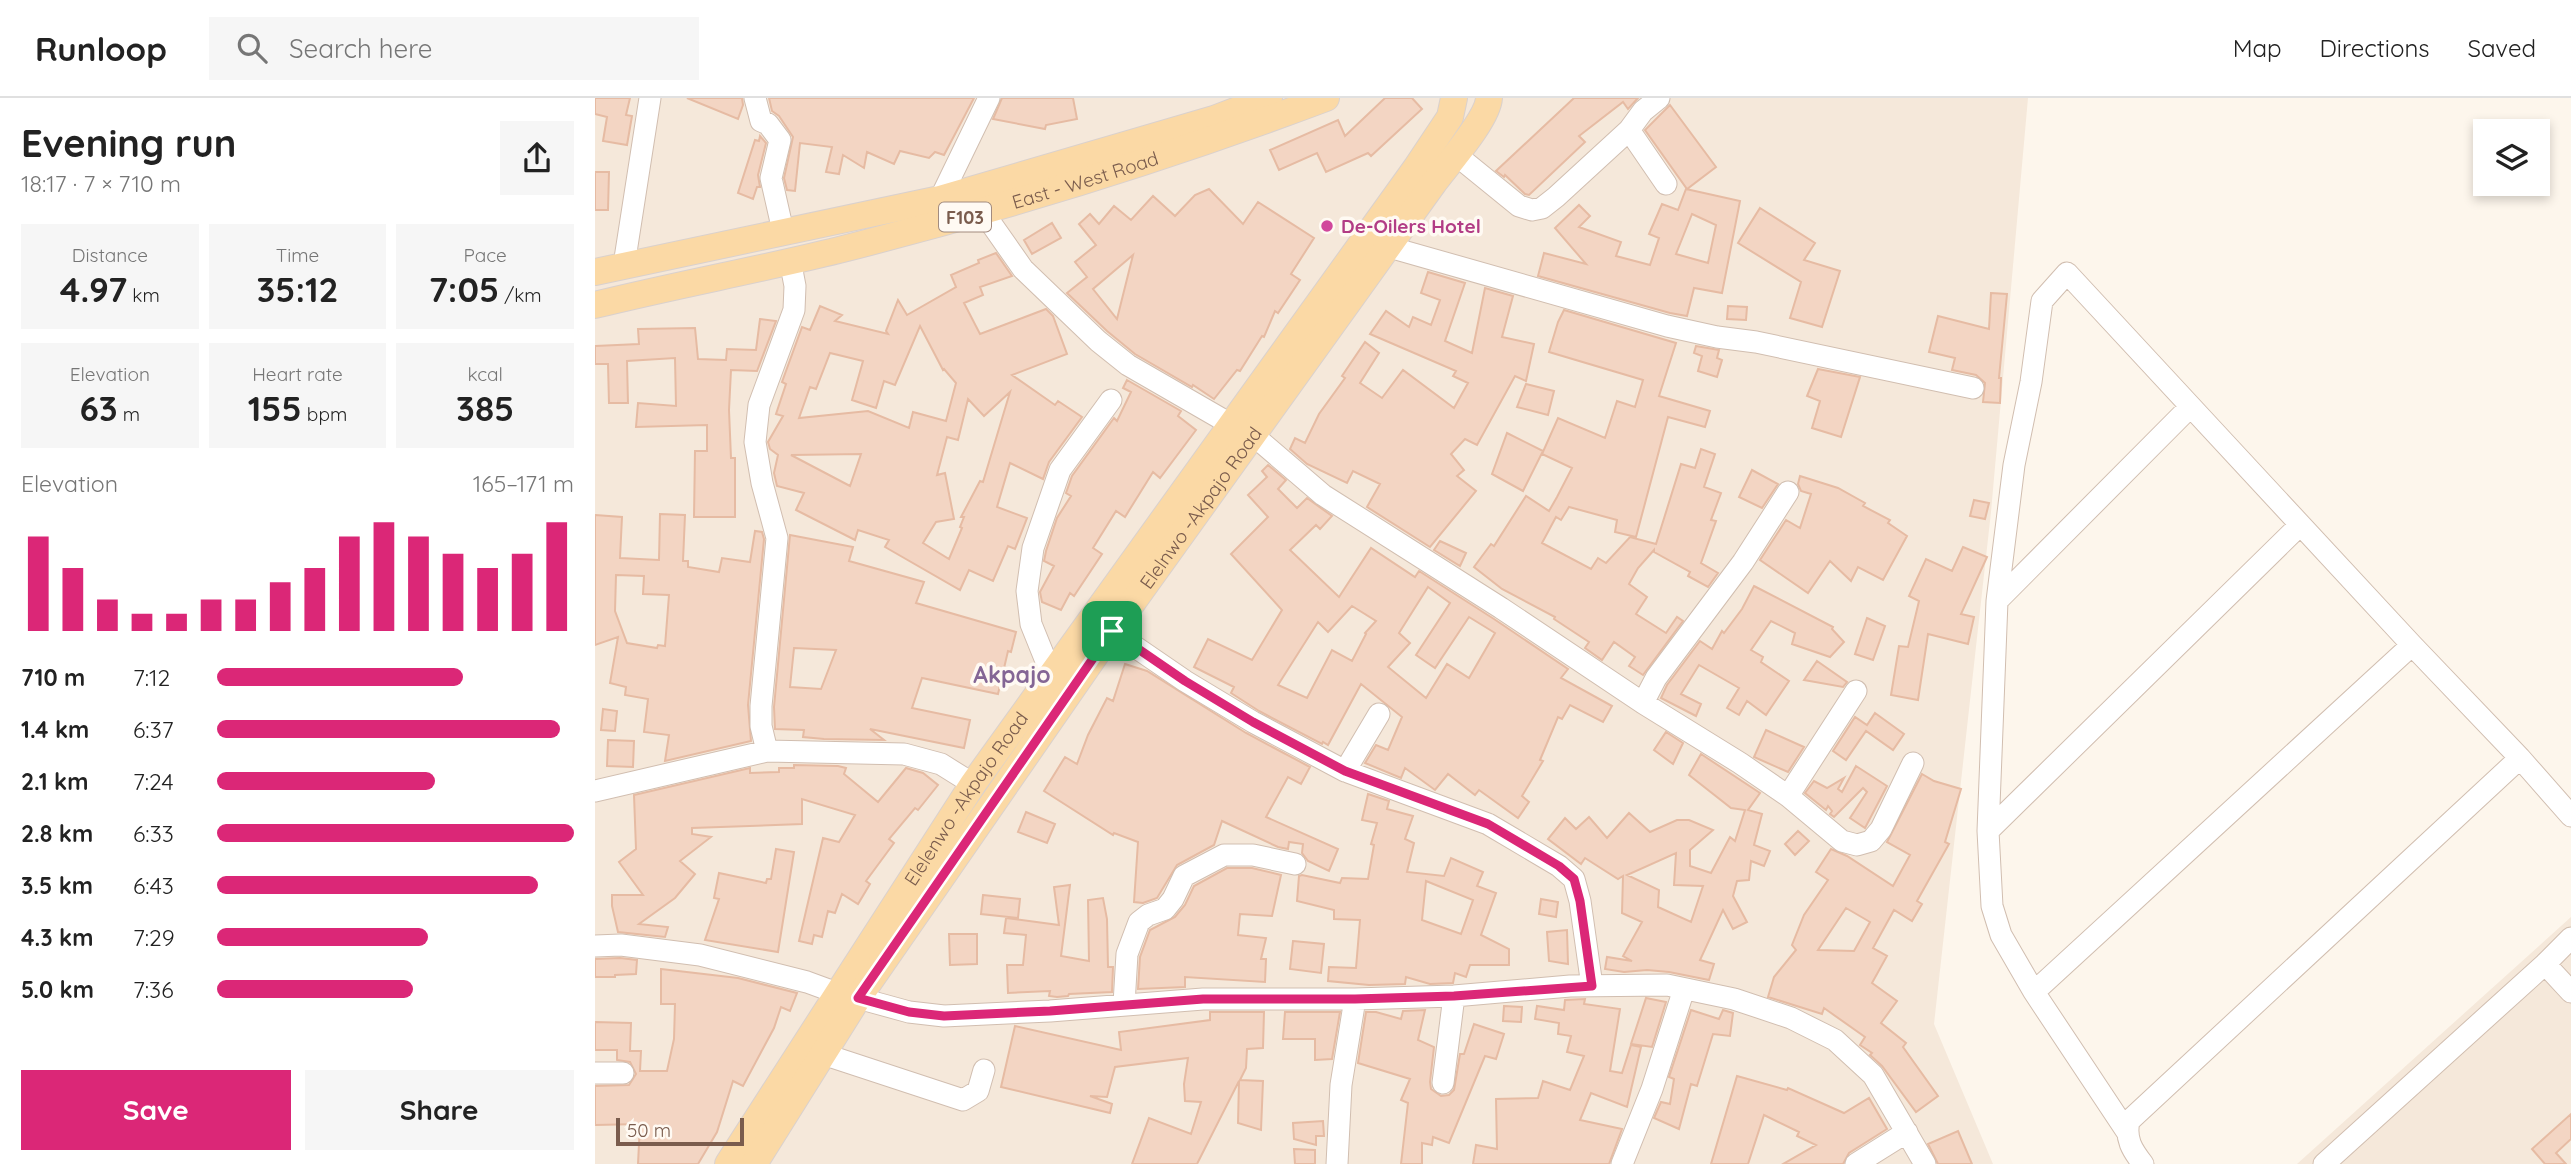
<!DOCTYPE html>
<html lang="en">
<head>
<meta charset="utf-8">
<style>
  body { margin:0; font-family:Quicksand,sans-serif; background:#f6f6f6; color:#222; height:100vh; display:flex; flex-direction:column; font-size:26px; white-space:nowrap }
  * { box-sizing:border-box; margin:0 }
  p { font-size:23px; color:#767676 }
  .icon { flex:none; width:38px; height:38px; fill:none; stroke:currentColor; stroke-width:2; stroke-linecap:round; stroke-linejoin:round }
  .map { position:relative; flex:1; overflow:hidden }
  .drawer { display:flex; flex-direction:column; background:#fff; width:595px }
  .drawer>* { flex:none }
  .buttons { position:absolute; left:1878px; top:21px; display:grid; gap:14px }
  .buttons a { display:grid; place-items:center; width:77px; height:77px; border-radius:0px; background:#fff; box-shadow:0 4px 10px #0003; font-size:35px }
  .scale { position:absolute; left:21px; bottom:18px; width:128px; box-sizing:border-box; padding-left:7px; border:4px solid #7a5c4d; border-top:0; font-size:19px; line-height:24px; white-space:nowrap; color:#7a5c4d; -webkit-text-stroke:5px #fffaf3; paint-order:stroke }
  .pin { position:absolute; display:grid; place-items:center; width:60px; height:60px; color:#fff; margin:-30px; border-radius:14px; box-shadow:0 4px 10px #0006 }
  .round { display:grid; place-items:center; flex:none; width:74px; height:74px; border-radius:0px; background:#f6f6f6 }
  .head { display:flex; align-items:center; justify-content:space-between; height:119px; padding:0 21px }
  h1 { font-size:38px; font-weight:800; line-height:52px }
  .figures { display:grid; grid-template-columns:repeat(3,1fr); gap:10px; height:119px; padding:7px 21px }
  .figures div { display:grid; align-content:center; border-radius:0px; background:#f6f6f6; text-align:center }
  .figures b { font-size:35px; font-weight:800 }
  .figures small { font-size:19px; font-weight:400 }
  .figures p { font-size:19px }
  .chart { height:196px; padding:14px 21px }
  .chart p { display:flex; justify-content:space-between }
  .chart svg { width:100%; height:126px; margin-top:7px; stroke:#db2777; stroke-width:6 }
  .button { display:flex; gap:14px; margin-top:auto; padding:14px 21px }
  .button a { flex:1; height:80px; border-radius:0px; background:#db2777; color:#fff; font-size:28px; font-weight:800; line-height:80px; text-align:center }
  .button a+a { background:#f6f6f6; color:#222 }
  ul { padding:0 21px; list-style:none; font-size:23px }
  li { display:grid; grid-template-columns:112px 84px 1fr; align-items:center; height:52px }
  li i { height:18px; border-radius:9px; background:#db2777 }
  header { display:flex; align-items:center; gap:42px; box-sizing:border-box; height:98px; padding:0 35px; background:#fff; border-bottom:2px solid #e0e0e0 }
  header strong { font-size:33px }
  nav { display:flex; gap:38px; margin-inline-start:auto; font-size:24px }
  .search { width:490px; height:63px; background:#f6f6f6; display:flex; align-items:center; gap:18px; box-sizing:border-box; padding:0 24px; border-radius:0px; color:#767676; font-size:26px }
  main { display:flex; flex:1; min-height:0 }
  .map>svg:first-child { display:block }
  .residential { fill:#f5e8da }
  .building { fill:#f3d5c3; stroke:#e6bba3; stroke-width:2; fill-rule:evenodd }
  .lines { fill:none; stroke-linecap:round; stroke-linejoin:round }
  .minor-casing { stroke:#d1beb0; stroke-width:23 }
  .major-casing { stroke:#dad1cd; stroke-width:28 }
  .minor { stroke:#fff; stroke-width:21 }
  .major { stroke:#fbd9a5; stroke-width:26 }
  .route-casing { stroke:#fff; stroke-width:14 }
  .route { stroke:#db2777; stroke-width:9 }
  .hotel-dot { fill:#d1479c; stroke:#fffaf3; stroke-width:2.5 }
  .labels { text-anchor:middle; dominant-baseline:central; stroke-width:7; stroke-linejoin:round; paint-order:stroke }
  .shield { fill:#fffaf3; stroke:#a28b7f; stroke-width:2 }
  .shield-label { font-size:18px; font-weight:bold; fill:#7a5c4d }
  .street-label { font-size:19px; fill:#7a5c4d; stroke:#fffaf3 }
  .hotel-label { font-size:19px; font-weight:bold; fill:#b23c85; stroke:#fffaf3; text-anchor:start }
  .quarter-label { font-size:23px; font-weight:bold; fill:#846695; stroke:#fffaf3 }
</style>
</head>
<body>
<header>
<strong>Runloop</strong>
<div class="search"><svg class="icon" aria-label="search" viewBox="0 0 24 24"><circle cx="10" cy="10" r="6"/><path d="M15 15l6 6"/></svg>Search here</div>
<nav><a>Map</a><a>Directions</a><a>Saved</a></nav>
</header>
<main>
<section class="drawer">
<div class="head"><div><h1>Evening run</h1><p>18:17 · 7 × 710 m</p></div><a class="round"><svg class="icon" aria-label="share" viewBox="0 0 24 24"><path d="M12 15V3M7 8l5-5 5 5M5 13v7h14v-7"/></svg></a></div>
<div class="figures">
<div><p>Distance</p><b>4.97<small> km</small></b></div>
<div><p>Time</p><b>35:12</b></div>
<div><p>Pace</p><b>7:05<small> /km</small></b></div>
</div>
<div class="figures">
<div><p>Elevation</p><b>63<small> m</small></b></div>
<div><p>Heart rate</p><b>155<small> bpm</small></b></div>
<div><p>kcal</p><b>385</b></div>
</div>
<div class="chart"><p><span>Elevation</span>165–171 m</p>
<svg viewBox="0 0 160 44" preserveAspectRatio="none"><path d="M5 44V11M15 44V22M25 44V33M35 44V38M45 44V38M55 44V33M65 44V33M75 44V27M85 44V22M95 44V11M105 44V6M115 44V11M125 44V17M135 44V22M145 44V17M155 44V6"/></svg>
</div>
<ul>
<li><b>710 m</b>7:12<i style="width:69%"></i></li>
<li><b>1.4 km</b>6:37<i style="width:96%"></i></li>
<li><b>2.1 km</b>7:24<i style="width:61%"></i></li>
<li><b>2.8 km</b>6:33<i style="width:100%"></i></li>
<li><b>3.5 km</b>6:43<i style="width:90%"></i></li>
<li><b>4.3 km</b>7:29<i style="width:59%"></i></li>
<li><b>5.0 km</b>7:36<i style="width:55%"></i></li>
</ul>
<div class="button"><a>Save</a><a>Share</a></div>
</section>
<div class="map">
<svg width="1976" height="1066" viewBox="0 0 1976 1066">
  <rect width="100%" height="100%" fill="#fdf6ec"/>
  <path class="residential" d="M0 0H1433L1396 414 1339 926 1398 1066H0Z
    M1976 819V1066H1702Z"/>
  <path class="building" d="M0 0H35L31 17 37 18 32 47 8 43 12 19 0 16Z
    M92 0H147L148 7 143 21Z
    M174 0H379L349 57 340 54 334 60 305 53 299 66 272 54 269 70 248 57 244 76 231 74 237 49 205 45 200 93 192 92 189 80 198 39 184 18 177 13Z
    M407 0H478L482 21 451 27 450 31 398 21Z
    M790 0H817L827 11 776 58 773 55 731 74 722 55 684 72 675 52 743 22 750 38Z
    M979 0H1043L1033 11 1028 4 984 38 990 44 934 97 930 96 910 77 909 79 901 73Z
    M1075 7 1121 69 1092 91 1050 32Z
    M165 38 171 45 163 77 165 89H162L158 101 143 95 160 42 164 43Z
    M0 74H14L13 112H0Z
    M614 91 648 126 663 104 719 140 696 176 705 182 683 215 680 213 669 239 667 238 645 273 642 272 619 301 598 287 597 289 540 256 512 233 472 195 492 179 480 164 501 147 484 126 495 116 504 126 519 108 536 122 558 98 580 118 600 97ZM538 157 522 221 498 191Z
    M1091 91 1145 103 1127 195 1099 190 1092 218 1075 215 943 178 949 155 991 166 960 130 984 107 995 118 984 129 1026 144 1021 158 1055 167 1064 140 1054 136 1067 106 1083 112ZM1097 116 1121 127 1113 165 1081 156Z
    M1165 110 1220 145 1209 162 1245 173 1227 229 1195 220 1206 184 1143 145Z
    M457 125 466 140 437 156 429 142Z
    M401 155 417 178 385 189 388 197 369 205 385 236 451 211 458 218 472 256 417 277 460 307 463 303 487 319 454 364 448 381 415 365 402 409 432 420 420 451 413 448 398 483 374 472 365 492 290 449 294 442 263 432 260 442 201 412 209 395 182 388 179 375 183 357 175 351 173 344 188 318 181 316 191 286 187 284 207 229 215 232 225 208 247 217 240 223 293 236 291 233 303 202 312 217 361 189 356 177 384 165 383 162ZM325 228 348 272 349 271 361 285 351 323 318 314 314 330 273 313 204 320 215 289 221 291 235 255 268 263 257 302 281 310 289 283 300 287ZM415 294 388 384 385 383 366 419H369L365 429 367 430 354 461 328 445 341 424 359 421 350 375 342 377 352 339 363 342 373 301 389 318ZM266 356 255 388 196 357Z
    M833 174 870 185 850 243 877 255 890 190 918 198 907 239 939 246 931 283 920 278 882 347 870 341 856 356 869 372 862 378 881 393 835 449 772 409 785 386 758 373 752 385 712 366 695 351 700 340 710 345 724 316 750 280 747 278 770 244 784 255 765 285 787 300 808 272 859 310 873 285 858 278 861 273 775 236 791 213 814 229 818 219 836 227 845 202 826 195Z
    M1396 195 1412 196 1404 280H1406L1405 305 1388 304 1390 285 1381 277 1357 272 1360 260 1334 254 1343 218 1394 231Z
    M1133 208 1152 209 1151 222 1132 221Z
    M969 212 1081 245 1064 298 1115 313 1110 329 1073 319 1041 439 1020 434 1022 422 974 409 966 422 961 419 947 445 996 471 1003 460 1011 465 1035 439 1061 446 1086 366 1100 370 1106 351 1120 356 1109 389 1126 395 1116 422 1121 423 1106 465 1123 475 1113 489 1093 478 1095 474 1059 454V452L1043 470 1034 486 1052 499 1041 516 1071 535 1082 519 1088 523 1048 577 1034 568 1040 559 1019 544 1007 562 990 550 994 544 959 521 960 519 907 491 879 469 896 446 899 448 931 398 954 413 962 399 977 370 947 356 963 320 1010 340 1022 303 1040 309 1048 282 954 254 963 224Z
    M165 221 181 223 162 273 136 272 134 312 136 360H140V419H99L100 353H112V327L41 329 43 305 81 308 80 260 32 263 33 305H14L13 266H0V248L44 246 43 231 100 230 103 261 131 262 132 251 161 252Z
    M1101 248 1124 252 1122 260 1127 262 1122 279 1103 273 1107 258 1099 255Z
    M1223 271 1265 279 1246 339 1217 330 1225 303 1212 298Z
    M532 282 586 313 583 318 601 332 565 380 558 374 530 419 521 413 498 450 507 456 479 498 475 495 466 512 447 504 445 494 459 468 449 463 451 453 462 420 476 398 471 395 477 378 519 320 522 323 536 294 528 290Z
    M931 286 959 293 953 317 922 309Z
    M912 335 948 353 928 393 897 376Z
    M673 367 691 382 683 391 702 410 712 400 737 418 725 431 721 427 695 452 744 499 776 450 820 479 824 473 899 521 973 571 966 580 1017 608 1008 624 975 607 967 621 963 619 945 662 948 663 927 698 934 704 923 720 884 692 880 697 853 676 840 692 810 670 806 680 770 665 781 647 793 652 807 619 766 586 733 647 728 644 727 646 664 613 636 595 639 589 599 569 613 541 657 562 687 512 636 456 673 419 653 397 672 379 667 373ZM833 489 855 505 821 557 840 570 874 519 900 535 874 580 852 566 831 600 793 569 815 545 804 535ZM757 508 781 523 770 535 771 536 757 563 737 552 712 600 683 587 723 524 733 534Z
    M1157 372 1183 386 1167 410 1144 399Z
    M1205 378 1243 390 1270 405 1268 408 1295 422 1293 425 1312 438 1288 482 1263 469 1256 483 1235 463 1213 495 1165 462 1191 422 1205 430 1216 396 1206 393 1203 386Z
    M1379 402 1394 405 1390 421 1375 418Z
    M65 416 90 417 88 463H93V469L124 474 127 460 155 464 160 433 167 434 169 441 153 607 156 643 70 663 74 637 49 634 53 601 30 597 31 589 15 585 23 539 0 547V417L27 419 25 460 64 462ZM21 477 49 478 48 496 74 497 70 548 63 547 62 550 32 545 20 513Z
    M195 437 258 449 254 463 329 484 321 505 421 534 416 554 413 553 403 596 327 580 317 610 375 622 369 650 275 631 289 642 229 641 208 639 209 632 180 631 179 609ZM199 550 241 552 226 591 195 589Z
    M845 443 871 455 865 468 839 452Z
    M1368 449 1392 459 1366 516 1379 519 1373 546 1333 536 1323 602 1296 597 1304 548 1313 549 1324 503 1314 498 1331 461 1357 473Z
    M1159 488 1238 529 1237 531 1249 544 1235 559 1197 546 1200 535 1176 523 1156 552 1168 559 1166 564 1194 583 1171 617 1152 603 1144 617 1132 610 1144 590 1104 567 1086 596 1106 606 1101 618 1066 600 1072 587 1105 543 1117 551 1127 533 1129 535 1147 511Z
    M1272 520 1290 528 1278 562 1260 556Z
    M1222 563 1252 584 1248 589 1209 582Z
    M530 566 552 573 651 635 715 669 706 686 693 679 671 719 743 751 734 773 713 763 707 755 708 746 694 744 693 751 683 749 627 723 619 747 582 767 562 800 548 805 539 804 543 744 519 735 518 737 449 693 470 659 482 666 493 637 512 600 518 603Z
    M8 611 22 613 20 633 6 632Z
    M1280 615 1309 636 1298 652 1271 633 1251 662 1238 653 1260 619 1272 627Z
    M1171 632 1209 649 1193 674 1159 659Z
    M1071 634 1088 645 1078 666 1059 652Z
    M13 642 39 643 38 669 12 668Z
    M1106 656 1165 695 1153 712 1167 716 1159 747 1175 753 1169 768 1156 763 1154 782 1142 783 1138 798 1152 824 1138 831 1128 812 1105 862 1119 866 1114 882 1074 874 1052 872 1029 874 1010 871 1012 859 1037 863 1028 858 1047 824 1027 815 1028 778 1023 781 990 760 986 766 953 741 970 720 981 731 994 719 1012 740 1034 715 1055 734 1082 722H1094L1118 732 1095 752V768L1116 775 1135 739 1140 743 1150 712 1136 710 1094 677ZM1081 755 1079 787 1108 788 1096 824 1063 809 1064 792 1032 777Z
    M199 667 243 668 251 670 249 676 283 704 311 670 328 675 343 687 323 712 320 710 294 741 299 745 271 783 275 786 263 806 247 796 240 815 233 813 227 839 219 837 217 846 204 843 228 740 244 744 260 717 207 701V726L97 730V736L116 739 85 763 100 776 80 800 44 826 73 829 70 839 23 834 17 808V797H48L24 764 41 751 39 697 155 670V675L184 674V670H199Z
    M1261 668 1292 688 1270 730 1255 720 1272 694 1268 690 1239 719 1235 716 1237 713 1233 708 1231 712 1210 695 1219 683 1232 690 1249 680 1243 691 1247 694Z
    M1327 676 1339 683 1366 691 1350 744 1354 746 1322 803 1327 806 1317 823 1299 812 1278 850 1292 858 1277 885 1302 903 1286 925 1311 945 1308 949 1343 998 1321 1014 1287 968 1275 957 1277 955 1265 947 1270 939 1229 910 1227 916 1173 899 1179 879 1201 852 1197 847 1209 817 1233 782 1221 774 1236 751 1252 758 1298 788 1315 757 1292 744ZM1251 810 1275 824 1259 853 1223 852Z
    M773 696 794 703 792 711 818 718 810 741 819 745 812 774 849 778 856 760 888 774 882 788 901 795 886 837 914 851V867H875L871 879 860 875 858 885 835 886 811 879 810 886 774 887 733 883 734 869 761 870 765 822 739 821V812L702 803 704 778 707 777 745 785 747 780 773 781 779 747 776 746 782 725 767 722ZM831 783 878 802 866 836 827 822Z
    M431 714 460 726 452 745 423 734Z
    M1203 733 1214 743 1200 757 1190 746Z
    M181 751 199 754 183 854 110 842 124 801 119 800 124 775 171 785 172 781H176Z
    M632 770H657L686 777 677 818 645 816 643 837 671 840 666 861H671L670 884 590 879V889L543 891 545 859 555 832 580 819 590 807 599 788Z
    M475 787 466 858 494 863 493 802 508 800 512 821 513 869H518L517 894 474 896 473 898 462 899 454 898 455 893 413 895 412 867H428L431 837 409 835 411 820 464 827 459 789Z
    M388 797 425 801 423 820 386 816Z
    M946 801 963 804 961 819 944 816Z
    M972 832 973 866 954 863 952 834Z
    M354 836H382V866L355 867Z
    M698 843 729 846 726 875 695 871Z
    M25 860 42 862 41 876 20 877V879H0V861Z
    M66 871 143 880 202 895 195 913 186 909 179 930 148 988 138 983 122 1034 103 1066H43L45 1026 0 1027V988L34 987 41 976 35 964 22 962V952H0V924L36 925 35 953H46L45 973H72L79 941 80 906H66Z
    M1051 900 1071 904 1057 949 1036 946Z
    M990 901 989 906 1025 911 1015 973 1027 975 1036 947 1046 949 1032 1009 996 995 985 1022 1027 1031 1014 1066H878L881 1047 902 1051 901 1001 943 1000 948 983 975 992 989 958 972 954 976 938 963 936 964 925 940 921 942 908 969 912 970 902Z
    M909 908 927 909 926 924 908 923Z
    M830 912 823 942 839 949 835 984 836 991 846 998 854 997 859 992 865 956H869L879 926 909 936 901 961 890 958 854 1045 838 1039 837 1047 827 1045V1066H806L813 1005 806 1002 815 981 763 965 771 914H781L806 921 808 913Z
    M1096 912 1124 921 1128 912 1138 915 1135 938 1118 936 1102 988 1096 986 1084 1031 1059 1020 1066 1004 1075 1006 1079 981 1074 979Z
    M615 914H669L668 950 652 951 651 970 645 982 668 983 666 1032 643 1025 644 983 602 1066H537L554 1020 596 1036 606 1004 590 1003 589 986 593 960 520 969 512 999 495 998 517 1006 515 1015 406 989 420 928 526 952 524 934 615 922Z
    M690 914H745L737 961 720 962V941H688Z
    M1142 978 1192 992 1193 990 1249 1015 1274 1000 1292 1031 1254 1055 1248 1066H1188L1221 1047 1202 1038 1204 1034 1169 1017 1153 1066H1116Z
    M1976 1016V1041L1961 1055 1971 1066H1950L1937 1051Z
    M728 1023 729 1038H721V1047L699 1041 698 1025Z
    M1363 1033 1377 1066H1343L1333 1046Z
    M699 1051 720 1052V1066H700Z"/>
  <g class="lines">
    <defs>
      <path id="minor" d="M160 0 166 23 173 26 185 42 176 80 188 133
        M1034 32 1048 13 1064 0
        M860 56 924 108 937 112 947 110 961 99 1034 32 1071 86
        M345 101 394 0
        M388 114 428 171 503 243 533 267 637 327
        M794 149 1072 228 1122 239 1161 244 1378 290
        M29 167 55 0
        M658 337 728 397 906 510 1048 605 1145 665 1193 698 1247 743 1262 747 1276 743 1286 731 1318 665
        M1402 503 1595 309
        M517 533 590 583 658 624 750 673 893 726 964 768 979 781 985 803 997 888
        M457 578 436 526 432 493 438 450 465 372 516 302
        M1048 605 1061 580 1148 464 1193 394
        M172 653 166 628V608L182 440 167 385 160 344 164 307 199 212 200 188 195 162
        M750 673 784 616
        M0 693 172 653 309 656 346 666 378 686
        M1193 698 1261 593
        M1393 733 1705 427
        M0 848 26 847 105 857 212 884 242 895
        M1950 866 1976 894
        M1439 894 1817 547
        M263 900 314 914 349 918 455 913 608 901H760L859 898 975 888 1072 887 1139 901 1196 920 1240 942 1278 977 1330 1066
        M529 906 532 856 544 824 553 817 570 811 578 801 589 778 629 757H658L700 766
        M228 956 368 1002 383 993 389 972
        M0 975H28
        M848 985 859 898
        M1532 1034 1439 894 1406 837 1397 808 1393 733 1402 503 1419 367 1436 284 1447 203 1472 175 1817 547 1925 660 1976 718
        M742 1066 746 987 760 901
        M1027 1066 1057 991 1089 891
        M1261 1066 1312 1034
        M1548 1066C1537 1052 1530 1041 1534 1023L1925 660
        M1729 1066 1950 866 1976 840"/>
      <g id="major">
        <path d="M0 174 345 101 619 21 674 0"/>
        <path id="s1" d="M0 207C81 187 163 172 244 152 409 110 571 60 731 0"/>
        <path id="s2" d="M133 1066 378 686 821 70 855 19 859 0"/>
        <path id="s3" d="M159 1066 263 900 517 533 838 86C852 67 893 21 894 0"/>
      </g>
    </defs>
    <use href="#minor" class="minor-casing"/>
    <use href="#major" class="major-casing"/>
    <use href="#minor" class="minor"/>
    <use href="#major" class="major"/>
  </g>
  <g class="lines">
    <defs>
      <path id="route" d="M517 533 590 583 658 624 750 673 893 726 964 768 979 781 985 803 997 888 859 898 760 901H608L455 913 349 918 314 914 263 900Z"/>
    </defs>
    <use href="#route" class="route-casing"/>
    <use href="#route" class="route"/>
  </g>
  <circle class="hotel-dot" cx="732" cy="128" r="7"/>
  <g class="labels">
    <rect class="shield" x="344" y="104.5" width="52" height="29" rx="5"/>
    <g class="shield-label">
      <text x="370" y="119">F103</text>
    </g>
    <g class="street-label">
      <text stroke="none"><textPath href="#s1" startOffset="506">East - West Road</textPath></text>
      <text stroke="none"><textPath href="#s3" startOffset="794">Elelnwo -Akpajo Road</textPath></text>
      <text stroke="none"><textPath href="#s2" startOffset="436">Elelenwo -Akpajo Road</textPath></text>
    </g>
    <g class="hotel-label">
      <text x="746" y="128">De-Oilers Hotel</text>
    </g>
    <g class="quarter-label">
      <text x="417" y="576">Akpajo</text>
    </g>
  </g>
</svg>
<div class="buttons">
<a><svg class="icon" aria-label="layers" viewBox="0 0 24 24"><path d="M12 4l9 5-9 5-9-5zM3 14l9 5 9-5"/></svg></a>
</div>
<div class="scale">50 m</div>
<div class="pin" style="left:517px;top:533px;background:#1e9e55"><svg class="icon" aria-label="arrive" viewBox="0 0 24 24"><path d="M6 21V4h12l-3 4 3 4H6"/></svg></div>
</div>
</main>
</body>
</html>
